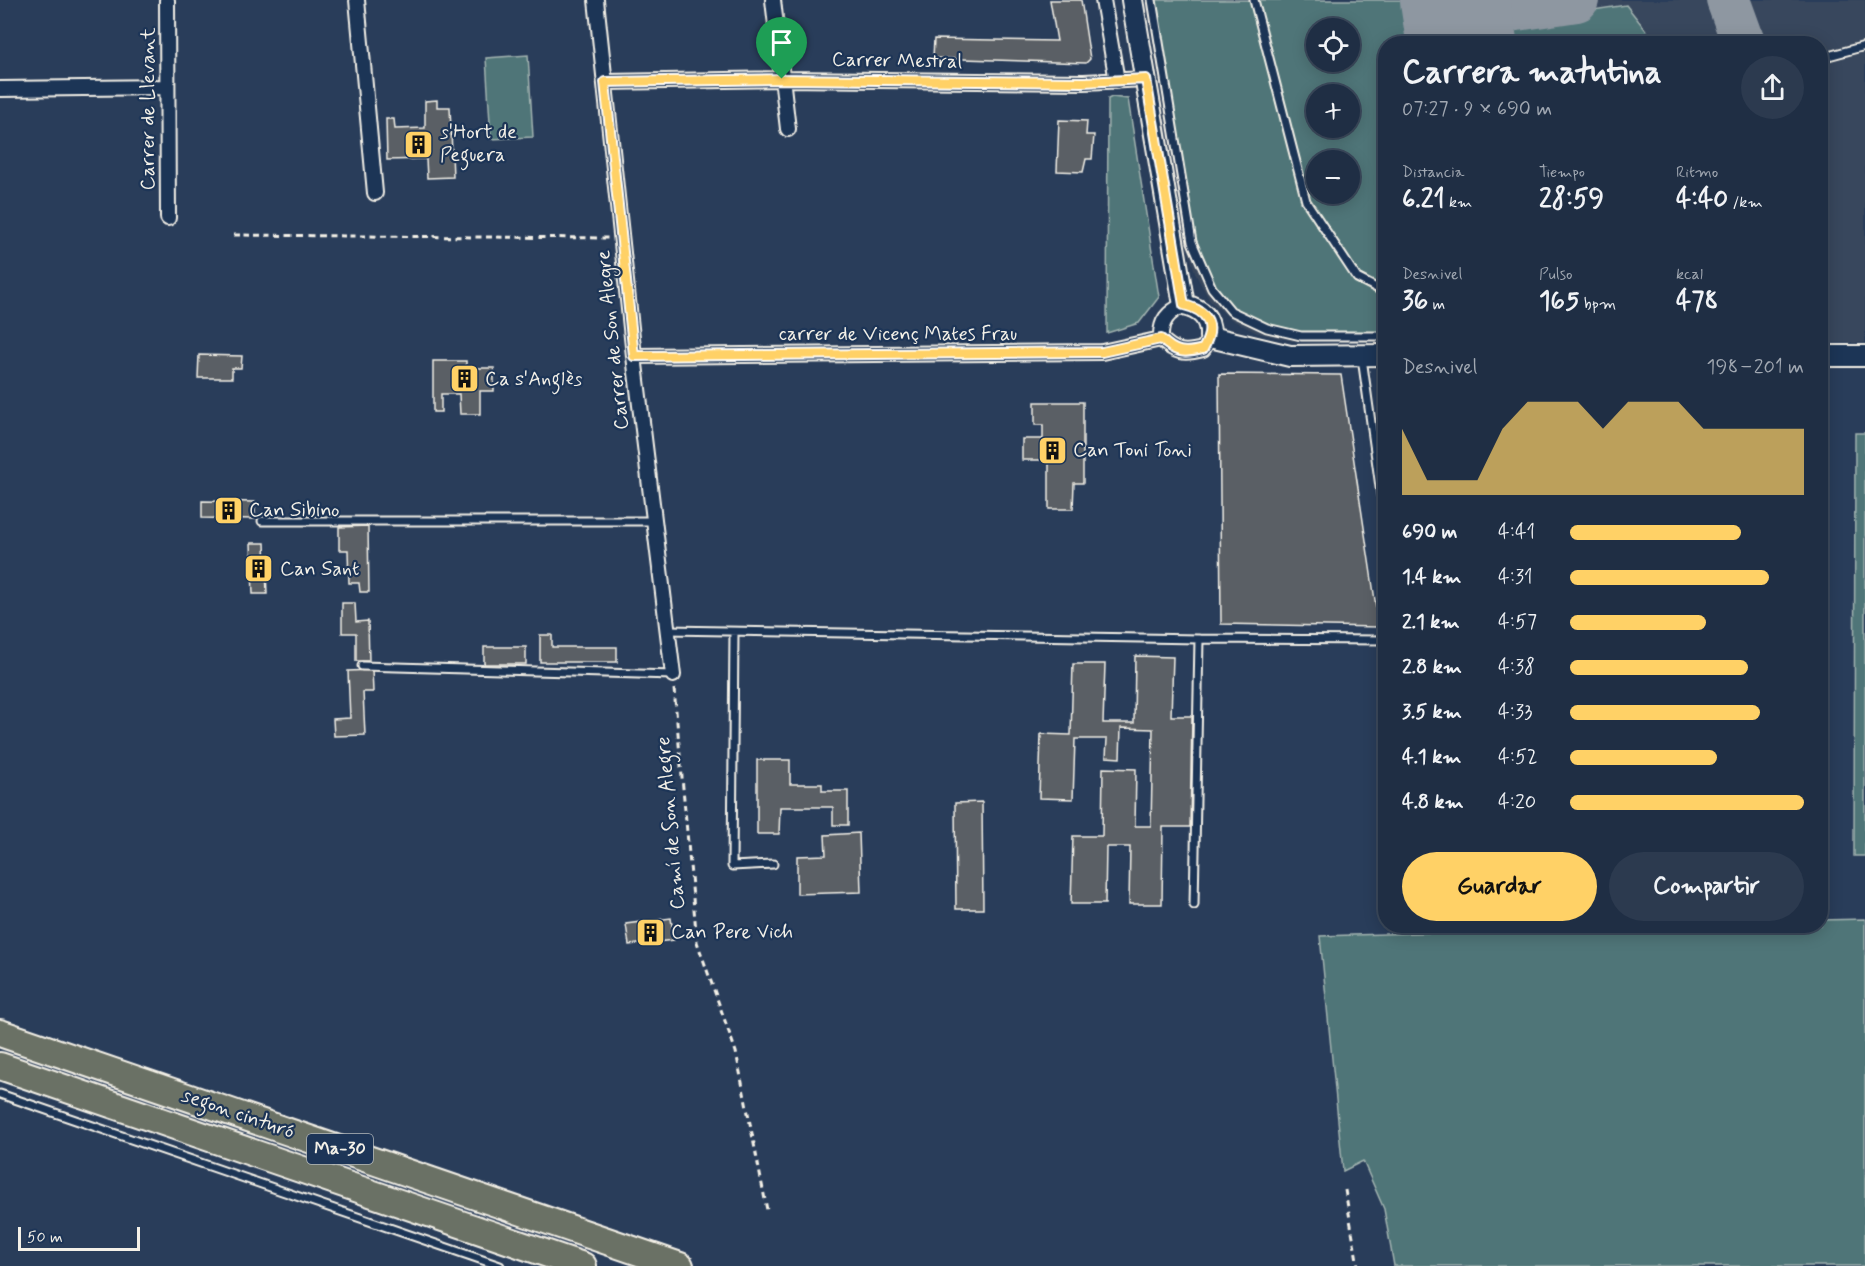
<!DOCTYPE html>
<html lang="es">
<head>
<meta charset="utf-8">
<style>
  body { margin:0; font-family:Mynerve,sans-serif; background:#2c3a4f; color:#f1f3f6; height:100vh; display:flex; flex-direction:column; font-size:22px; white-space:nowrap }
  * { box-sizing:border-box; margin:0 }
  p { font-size:20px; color:#a1a8b2 }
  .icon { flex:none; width:33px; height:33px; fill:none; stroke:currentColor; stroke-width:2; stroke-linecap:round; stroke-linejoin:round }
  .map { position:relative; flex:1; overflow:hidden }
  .sheet { position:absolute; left:1378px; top:36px; width:450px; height:897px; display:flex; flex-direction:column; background:#1f2e44; border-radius:24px; box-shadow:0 3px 15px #0003,0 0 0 2px #3c4a5d }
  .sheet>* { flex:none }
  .fabs { position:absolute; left:1306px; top:18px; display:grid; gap:12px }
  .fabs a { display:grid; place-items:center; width:54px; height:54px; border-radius:50%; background:#1f2e44; box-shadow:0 3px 15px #0003,0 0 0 2px #3c4a5d; font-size:30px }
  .scale { position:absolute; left:18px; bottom:15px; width:122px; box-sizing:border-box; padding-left:6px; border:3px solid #f4f1e8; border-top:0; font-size:16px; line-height:21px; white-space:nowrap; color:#f4f1e8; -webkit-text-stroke:4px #1d3557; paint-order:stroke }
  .pin { position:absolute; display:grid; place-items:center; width:51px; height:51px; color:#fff; margin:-62px -26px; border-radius:50% 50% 50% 0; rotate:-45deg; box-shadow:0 0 6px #0007 }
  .pin .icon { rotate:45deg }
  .round { display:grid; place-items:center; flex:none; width:63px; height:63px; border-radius:32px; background:#2c3a4f }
  .summary { display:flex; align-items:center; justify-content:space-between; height:102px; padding:0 24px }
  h1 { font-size:33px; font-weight:800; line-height:45px }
  .figures { display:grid; grid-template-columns:repeat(3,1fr); gap:9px; height:102px; padding:6px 24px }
  .figures div { display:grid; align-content:center }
  .figures b { font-size:26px; font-weight:800 }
  .figures small { font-size:16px; font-weight:400 }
  .figures p { font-size:16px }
  .chart { height:168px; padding:12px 24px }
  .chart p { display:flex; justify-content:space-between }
  .chart svg { width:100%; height:108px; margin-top:6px; fill:#ffd166; opacity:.7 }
  .action { display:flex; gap:12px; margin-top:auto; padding:12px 24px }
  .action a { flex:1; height:69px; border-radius:36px; background:#ffd166; color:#111; font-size:24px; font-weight:800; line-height:69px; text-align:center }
  .action a+a { background:#2c3a4f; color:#f1f3f6 }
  ul { padding:0 24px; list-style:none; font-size:20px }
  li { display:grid; grid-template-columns:96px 72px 1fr; align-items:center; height:45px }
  li i { height:15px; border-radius:8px; background:#ffd166 }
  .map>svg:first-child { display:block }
  .built { fill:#38475d; fill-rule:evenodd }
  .green { fill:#4f7578; stroke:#a2b3b0; stroke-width:1.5; fill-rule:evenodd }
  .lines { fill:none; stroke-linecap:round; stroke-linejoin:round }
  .taxiway { stroke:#8e97a1; stroke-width:44 }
  .runway { stroke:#8e97a1; stroke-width:110 }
  .building { fill:#5a5f65; stroke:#f4f1e8; stroke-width:1.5 }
  .lane-casing { stroke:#f4f1e8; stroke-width:11 }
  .street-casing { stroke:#f4f1e8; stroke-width:18 }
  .secondary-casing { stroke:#f4f1e8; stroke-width:24 }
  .highway-casing { stroke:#f4f1e8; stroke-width:30 }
  .path { stroke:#f4f1e8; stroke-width:3; stroke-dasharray:6 4.5; stroke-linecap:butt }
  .lane { stroke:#1d3557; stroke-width:7 }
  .street { stroke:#1d3557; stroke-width:14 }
  .secondary { stroke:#1d3557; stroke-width:20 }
  .highway { stroke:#6b7165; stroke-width:26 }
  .route-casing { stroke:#fff; stroke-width:12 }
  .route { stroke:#ffd166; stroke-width:8 }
  .labels { text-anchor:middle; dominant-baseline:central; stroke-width:4.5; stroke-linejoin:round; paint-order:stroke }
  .shield { fill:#1d3557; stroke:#b4b9bc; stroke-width:1.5 }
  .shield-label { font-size:18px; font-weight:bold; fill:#f4f1e8 }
  .street-label { font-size:20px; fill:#f4f1e8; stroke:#1d3557 }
  .poi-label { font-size:20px; fill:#f4f1e8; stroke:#1d3557; text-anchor:start }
</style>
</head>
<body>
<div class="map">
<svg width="1865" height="1266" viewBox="0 0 1865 1266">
  <rect width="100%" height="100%" fill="#293d5a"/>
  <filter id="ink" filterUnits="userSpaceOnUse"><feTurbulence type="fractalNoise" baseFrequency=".0167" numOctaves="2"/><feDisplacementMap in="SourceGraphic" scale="12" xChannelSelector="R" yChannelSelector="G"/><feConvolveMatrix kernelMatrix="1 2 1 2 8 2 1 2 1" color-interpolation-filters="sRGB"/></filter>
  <g filter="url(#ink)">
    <path class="built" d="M1146 0H1865V343H1821V44H1386V341H1292L1257 333 1232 320 1210 301 1196 275 1185 240ZM1317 28H1350V62H1317ZM1317 94H1350V128H1317ZM1317 160H1350V194H1317Z"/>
    <path class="green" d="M1152 0H1426L1432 43 1386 44V336H1333L1267 328 1231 311 1212 288 1192 242ZM1317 28H1350V62H1317ZM1317 94H1350V128H1317ZM1317 160H1350V194H1317Z
      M1626 5 1656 43H1498L1508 28 1521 21Z
      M528 55 533 137 491 139 486 58Z
      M1112 97 1128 99 1159 297 1139 323 1107 333 1108 99Z
      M1855 433H1865V856H1854Z
      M1865 919V1266H1394L1384 1209 1363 1161 1343 1171 1320 936 1654 926H1821V920Z"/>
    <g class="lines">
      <path class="taxiway" d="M1468 0 1481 8 1496 12 1577 0
        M1728 0 1744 44
        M1468 44 1475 28 1496 12"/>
      <path class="runway" d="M1455 0 1462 44"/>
    </g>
    <path class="building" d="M1050 0H1081L1090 59 1086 63 933 58 934 39 1057 41Z
      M437 100V107H450L453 177 427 178 426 159 387 160 386 119H394L395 129 425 128V101Z
      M1059 120 1087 121 1086 135H1094L1092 159H1086L1083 172 1057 171Z
      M199 355 242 356 241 368H232V378H198Z
      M433 361H466V368H494V391H480V414H460L459 394H441V412H433Z
      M1219 374 1341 375 1379 627 1221 624Z
      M1035 402H1083V483H1074L1073 509H1049V460H1022V439H1043V425H1035Z
      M202 501 255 502V519L202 518Z
      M368 526 369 592H360L359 583H349L348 550H339V527Z
      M251 543H265L267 594H253Z
      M342 603H355L356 622 368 621 369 661H356V633H342Z
      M540 635H552V647H617V662H540Z
      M484 647H526V664H484Z
      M1135 656 1173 657 1171 716H1192L1190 827H1163L1162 904H1129L1130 847H1106L1105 904H1071L1073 836H1102L1103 768 1136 769 1135 826H1151L1153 729 1121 728 1120 758 1106 757 1107 739H1075L1073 799 1039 798 1041 734 1071 735 1073 664H1105L1103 723H1134Z
      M372 670 373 692H363L365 735 334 736 333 719 350 718 348 671Z
      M757 760H790V784H822V791H848V825H833V807H780L779 834H757Z
      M982 802 983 909H956L955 803Z
      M859 833 861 892 797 894V856L826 855 825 835Z
      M671 918 674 940 629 945 626 924Z"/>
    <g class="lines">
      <defs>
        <path id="lane" d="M1152 0 1192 242 1212 288 1231 311 1267 328 1301 336H1386
          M1254 0 1306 201 1357 278 1386 293
          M1821 58 1865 46
          M1362 358 1386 530
          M262 521H654
          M668 630 1199 639 1194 905
          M734 632 732 866 773 864
          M1199 639 1386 640
          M362 666 673 675
          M0 1094 500 1266"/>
        <path id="street" d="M167 0 168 218
          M357 0 375 193
          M596 0 634 356 673 675
          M773 0 788 129
          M1103 0 1117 81
          M605 82 782 79 1084 82 1146 79
          M0 89 167 87
          M1184 305C1168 312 1160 321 1161 339 1175 353 1184 354 1203 349L1210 337
          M634 356 1102 352 1161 339"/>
        <path id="secondary" d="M1132 0 1184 305C1201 309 1211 318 1210 337L1290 356 1386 355
          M1821 356H1865"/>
        <path id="highway" d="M0 1033 680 1266
          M0 1066 583 1266"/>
      </defs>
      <use href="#lane" class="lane-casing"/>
      <use href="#street" class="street-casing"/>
      <use href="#secondary" class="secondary-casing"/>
      <use href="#highway" class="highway-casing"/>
      <path class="path" d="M234 235 608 238
        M674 689 697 942 736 1052 767 1210
        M1345 1190 1358 1266"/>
      <use href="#lane" class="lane"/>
      <use href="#street" class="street"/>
      <use href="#secondary" class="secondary"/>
      <use href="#highway" class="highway"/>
    </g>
  </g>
  <g class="lines" filter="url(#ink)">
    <defs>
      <path id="route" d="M782 79 1084 82 1146 79 1184 305C1209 311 1216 326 1203 349 1184 354 1175 353 1161 339L1102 352 634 356 605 82Z"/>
    </defs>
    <use href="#route" class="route-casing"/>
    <use href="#route" class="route"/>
  </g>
  <defs>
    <symbol id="building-square" viewBox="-11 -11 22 22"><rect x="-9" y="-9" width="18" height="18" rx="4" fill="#ffd166" stroke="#1d3557"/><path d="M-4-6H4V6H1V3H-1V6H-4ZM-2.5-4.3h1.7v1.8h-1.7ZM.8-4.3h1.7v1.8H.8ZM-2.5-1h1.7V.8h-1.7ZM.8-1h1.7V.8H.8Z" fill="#111"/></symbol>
  </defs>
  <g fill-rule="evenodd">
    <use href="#building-square" x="402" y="128" width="33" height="33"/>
    <use href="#building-square" x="448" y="362" width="33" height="33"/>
    <use href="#building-square" x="1036" y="434" width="33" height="33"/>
    <use href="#building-square" x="212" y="494" width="33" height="33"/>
    <use href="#building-square" x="242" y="552" width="33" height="33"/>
    <use href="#building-square" x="634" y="916" width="33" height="33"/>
  </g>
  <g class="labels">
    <rect class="shield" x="307" y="1134" width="66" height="30" rx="4.5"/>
    <g class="shield-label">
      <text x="340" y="1149">Ma-30</text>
    </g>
    <g class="street-label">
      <text transform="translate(897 61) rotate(1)">Carrer Mestral</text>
      <text transform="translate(148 109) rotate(-90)">Carrer de Llevant</text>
      <text x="898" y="334">carrer de Vicenç Mates Frau</text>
      <text transform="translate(613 340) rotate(-96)">Carrer de Son Alegre</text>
      <text transform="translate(671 823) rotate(-95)">Camí de Son Alegre</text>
      <text transform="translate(238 1114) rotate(19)">segon cinturó</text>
    </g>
    <g class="poi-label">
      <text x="440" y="132">s'Hort de<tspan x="440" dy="23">Peguera</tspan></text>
      <text x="485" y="379">Ca s'Anglès</text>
      <text x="1073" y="450">Can Toni Toni</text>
      <text x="249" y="510">Can Sibino</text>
      <text x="280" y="569">Can Sant</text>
      <text x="671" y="932">Can Pere Vich</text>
    </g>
  </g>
</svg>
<div class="fabs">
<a><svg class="icon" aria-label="locate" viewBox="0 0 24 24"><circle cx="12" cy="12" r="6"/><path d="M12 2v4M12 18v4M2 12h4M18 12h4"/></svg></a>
<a>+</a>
<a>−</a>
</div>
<div class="scale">50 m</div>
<div class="pin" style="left:782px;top:79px;background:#1e9e55"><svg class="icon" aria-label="arrive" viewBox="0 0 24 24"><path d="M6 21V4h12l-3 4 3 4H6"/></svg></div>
<section class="sheet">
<div class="summary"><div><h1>Carrera matutina</h1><p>07:27 · 9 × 690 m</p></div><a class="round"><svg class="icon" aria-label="share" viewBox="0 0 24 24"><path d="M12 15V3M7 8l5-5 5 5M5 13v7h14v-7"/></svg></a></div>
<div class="figures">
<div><p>Distancia</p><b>6.21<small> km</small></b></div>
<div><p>Tiempo</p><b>28:59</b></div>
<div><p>Ritmo</p><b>4:40<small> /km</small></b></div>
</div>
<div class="figures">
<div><p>Desnivel</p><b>36<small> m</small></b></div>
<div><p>Pulso</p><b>165<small> bpm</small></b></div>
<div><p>kcal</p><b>478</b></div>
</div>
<div class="chart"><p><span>Desnivel</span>198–201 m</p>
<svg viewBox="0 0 160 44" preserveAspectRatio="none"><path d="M0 44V17L10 38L20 38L30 38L40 17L50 6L60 6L70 6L80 17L90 6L100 6L110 6L120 17L130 17L140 17L150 17L160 17V44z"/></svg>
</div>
<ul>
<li><b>690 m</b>4:41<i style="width:73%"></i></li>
<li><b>1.4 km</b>4:31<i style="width:85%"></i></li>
<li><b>2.1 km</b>4:57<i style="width:58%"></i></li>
<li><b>2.8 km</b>4:38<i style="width:76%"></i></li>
<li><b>3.5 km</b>4:33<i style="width:81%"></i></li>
<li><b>4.1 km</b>4:52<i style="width:63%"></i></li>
<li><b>4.8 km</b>4:20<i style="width:100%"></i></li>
</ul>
<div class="action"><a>Guardar</a><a>Compartir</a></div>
</section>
</div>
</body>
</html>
